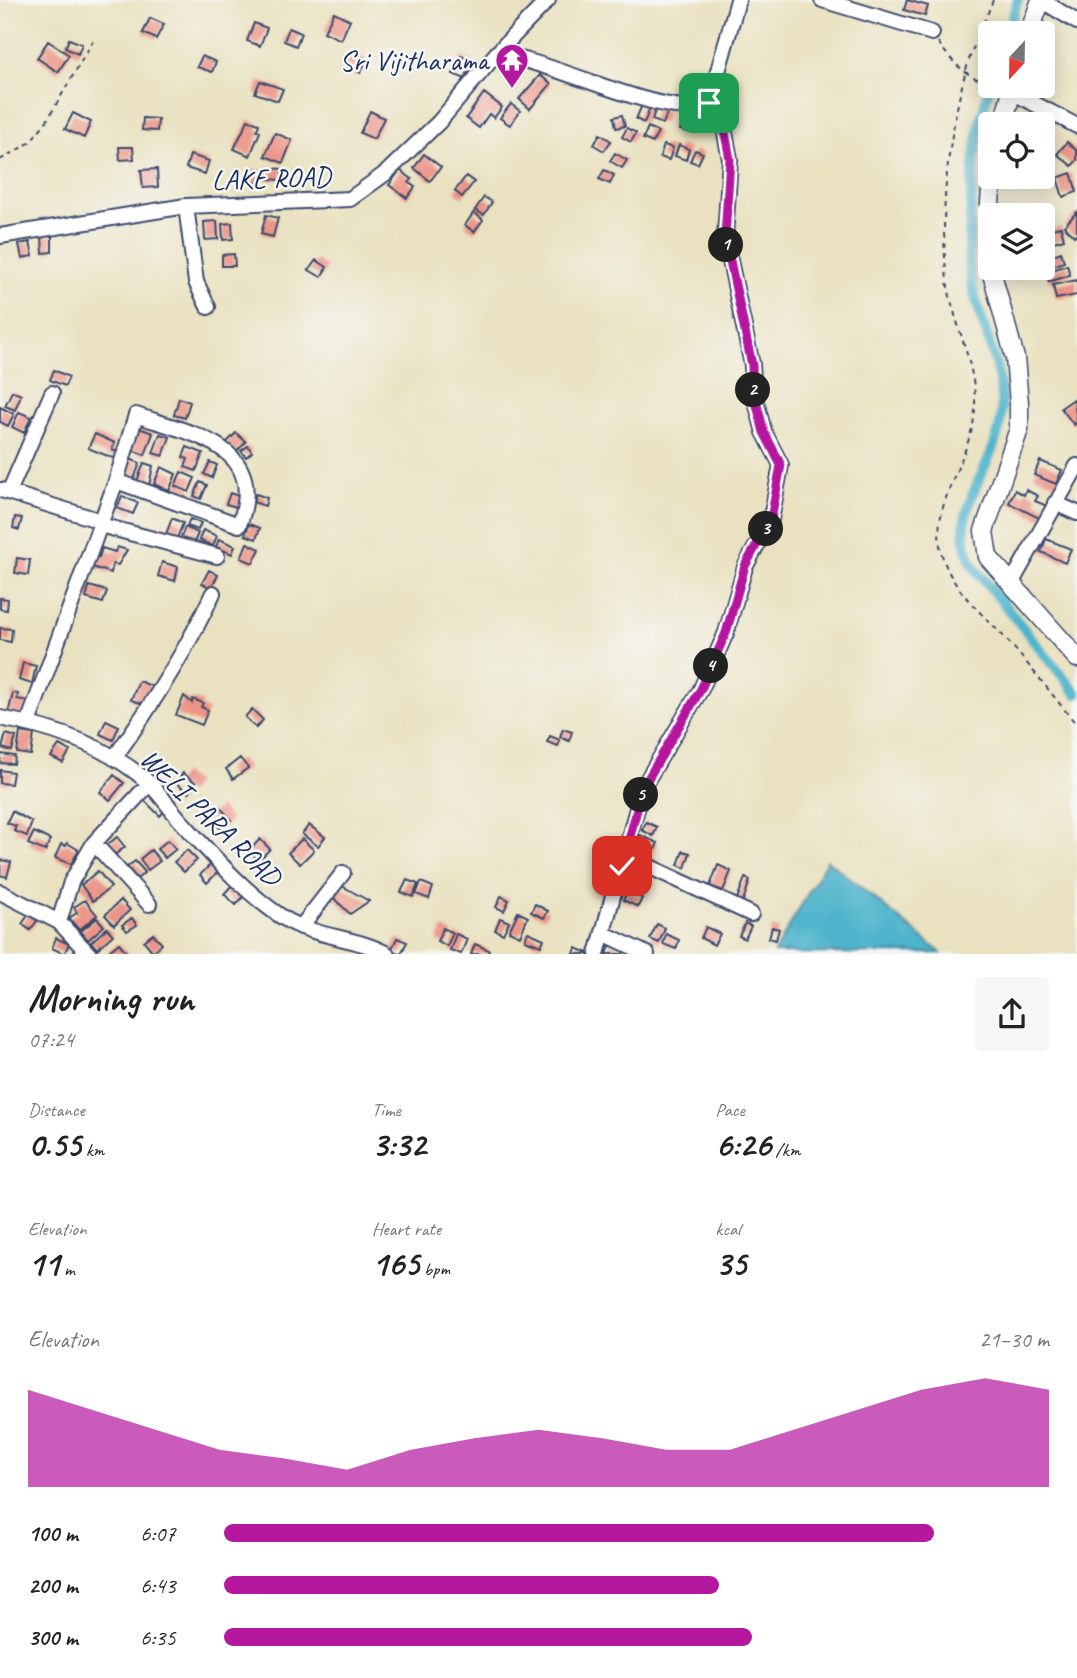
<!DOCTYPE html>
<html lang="en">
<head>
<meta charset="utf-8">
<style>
  body { margin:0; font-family:Caveat,sans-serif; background:#f6f6f6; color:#222; height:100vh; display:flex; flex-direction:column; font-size:26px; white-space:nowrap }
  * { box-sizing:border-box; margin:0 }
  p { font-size:23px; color:#767676 }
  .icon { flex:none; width:38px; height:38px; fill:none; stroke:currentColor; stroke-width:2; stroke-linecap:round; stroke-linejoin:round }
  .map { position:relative; height:954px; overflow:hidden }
  .details { display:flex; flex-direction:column; background:#fff; flex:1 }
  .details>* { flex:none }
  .needle { width:46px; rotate:202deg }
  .controls { position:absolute; left:978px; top:21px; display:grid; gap:14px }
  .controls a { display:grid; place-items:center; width:77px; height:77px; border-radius:7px; background:#fff; box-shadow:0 4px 18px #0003; font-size:35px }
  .pin { position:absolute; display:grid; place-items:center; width:60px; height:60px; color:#fff; margin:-30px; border-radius:14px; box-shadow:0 4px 10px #0006 }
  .km { position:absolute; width:35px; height:35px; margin:-18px; border-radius:50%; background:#222; color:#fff; font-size:19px; line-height:35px; text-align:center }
  .round { display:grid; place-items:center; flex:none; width:74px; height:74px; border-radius:7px; background:#f6f6f6 }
  .head { display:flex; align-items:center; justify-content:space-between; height:119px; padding:0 28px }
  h1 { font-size:38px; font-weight:700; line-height:52px }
  .stats { display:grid; grid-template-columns:repeat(3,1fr); gap:10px; height:119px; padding:7px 28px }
  .stats div { display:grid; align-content:center }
  .stats b { font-size:35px; font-weight:700 }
  .stats small { font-size:19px; font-weight:400 }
  .stats p { font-size:19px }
  .chart { height:196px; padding:14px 28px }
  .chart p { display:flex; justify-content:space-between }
  .chart svg { width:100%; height:126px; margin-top:7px; fill:#b5179e; opacity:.7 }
  ul { padding:0 28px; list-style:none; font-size:23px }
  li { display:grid; grid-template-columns:112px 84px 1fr; align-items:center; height:52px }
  li i { height:18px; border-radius:9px; background:#b5179e }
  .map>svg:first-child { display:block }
  .water { fill:#4db4cc; stroke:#347295; stroke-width:2 }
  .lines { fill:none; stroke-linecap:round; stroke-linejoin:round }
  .canal { stroke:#4db4cc; stroke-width:10 }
  .building { fill:#ec9487 }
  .minor-casing { stroke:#3a4a6d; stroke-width:18 }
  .major-casing { stroke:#3a4a6d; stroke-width:21 }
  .path { stroke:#3a4a6d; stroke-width:2; stroke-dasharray:5 5; stroke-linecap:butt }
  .minor { stroke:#fff; stroke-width:14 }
  .major { stroke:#fff; stroke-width:18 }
  .route-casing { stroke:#fff; stroke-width:14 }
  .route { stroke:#b5179e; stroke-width:9 }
  .labels { text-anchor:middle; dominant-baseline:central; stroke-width:5; stroke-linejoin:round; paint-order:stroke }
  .poi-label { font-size:28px; fill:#1b2f5e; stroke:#f6f6f2; text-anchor:end }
  .street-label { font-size:28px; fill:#1b2f5e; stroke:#f6f6f2 }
</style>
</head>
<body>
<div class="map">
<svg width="1077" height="954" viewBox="0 0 1077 954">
  <rect width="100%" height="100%" fill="#f6f6f2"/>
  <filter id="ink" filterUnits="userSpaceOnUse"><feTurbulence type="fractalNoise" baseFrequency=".0143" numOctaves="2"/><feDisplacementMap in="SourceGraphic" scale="14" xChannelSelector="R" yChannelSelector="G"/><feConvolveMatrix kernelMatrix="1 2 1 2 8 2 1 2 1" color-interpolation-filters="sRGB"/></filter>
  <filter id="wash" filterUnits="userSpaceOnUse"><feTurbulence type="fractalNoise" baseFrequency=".00686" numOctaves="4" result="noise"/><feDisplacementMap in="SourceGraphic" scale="28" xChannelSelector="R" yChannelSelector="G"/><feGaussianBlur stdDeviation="1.57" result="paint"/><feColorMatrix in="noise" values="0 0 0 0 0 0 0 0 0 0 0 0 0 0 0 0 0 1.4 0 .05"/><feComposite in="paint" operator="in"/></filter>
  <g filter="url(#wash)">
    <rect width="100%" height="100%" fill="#e9e1bf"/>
    <path class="water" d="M827 860 941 953H774Z"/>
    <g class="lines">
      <path class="canal" d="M1007 33 1018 0
        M990 85C976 130 972 173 970 220 970 236 967 253 969 268 975 319 1009 372 1000 424 991 474 943 517 975 569L1077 694"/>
    </g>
    <g id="blocks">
      <path class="building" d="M907 0 928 6 925 16 904 10Z
        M334 12 350 20 341 40 324 32Z
        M150 18 164 24 156 39 143 33Z
        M254 23 267 28 260 46 247 41Z
        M289 28 301 33 296 46 284 41Z
        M69 39 82 44 78 54 65 48Z
        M48 41 69 55 58 72 37 58Z
        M351 51 367 60 360 73 344 64Z
        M202 56 216 62 212 72 197 67Z
        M461 56 472 61 465 79 453 74Z
        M540 75 551 84 530 109 519 99Z
        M260 81 283 89 278 101 255 93Z
        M484 93 502 107 494 118 489 114 479 128 466 118Z
        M511 104 520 111 510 125 500 118Z
        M642 105 650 108 644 123 636 119Z
        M656 107 668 111 663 124 652 120Z
        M370 111 384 118 374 139 360 133Z
        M73 113 91 122 84 138 65 129Z
        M622 115 625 126 616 128 614 117Z
        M683 117 693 119 690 132 680 130Z
        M143 118 158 119 157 131 142 130Z
        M248 120 259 124 257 130 260 132 250 156 234 149Z
        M648 127 658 132 653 143 643 139Z
        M627 128 636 133 631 142 622 137Z
        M275 133 292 140 283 163 265 156Z
        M600 134 611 141 604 151 594 145Z
        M1067 142 1077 151V160L1072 166 1057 154Z
        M664 145 673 148 669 160 660 157Z
        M679 145 689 149 686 160 675 156Z
        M119 147H133L134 159 120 160Z
        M695 150 703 153 698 164 690 161Z
        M615 153 627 160 622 168 610 161Z
        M424 154 441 167 430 181 414 168Z
        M190 155 209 161 205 174 186 168Z
        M268 168 282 169V180L268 179Z
        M157 169 158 187 143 188 141 170Z
        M251 169 262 170 261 183 250 182Z
        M400 170 412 179 409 183 415 187 407 198 389 185Z
        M604 170 614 175 610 184 599 179Z
        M1071 173 1077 192 1063 197 1057 178Z
        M466 176 474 182 462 197 455 191Z
        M484 197 492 202 484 215 475 210Z
        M474 212 483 220 474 232 465 225Z
        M1077 212V233L1074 236 1064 226Z
        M266 215 278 218 273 237 261 234Z
        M217 221 218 239 205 240 204 222Z
        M232 223 233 239 223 240 222 224Z
        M1061 227 1064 239 1050 243 1046 230Z
        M42 236H52V252L43 253Z
        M30 242 33 256 22 258 19 244Z
        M1061 252 1064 262 1045 269 1043 259Z
        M234 254 235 266H222V255Z
        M316 260 327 267 321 277 309 270Z
        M1067 265 1070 275 1049 282 1046 272Z
        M1077 280V295L1056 299 1053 285Z
        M54 370 69 377 65 386 50 380Z
        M12 391 21 395 15 410 5 406Z
        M179 398 190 402 185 418 174 415Z
        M1074 399 1077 422 1074 425 1061 408Z
        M0 407 14 414 8 426 0 422Z
        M19 412 31 417 24 433 12 427Z
        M139 428 153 433 145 455 131 450Z
        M236 433 246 442 235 453 226 443Z
        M95 434 115 443 112 449 118 452 115 459 88 448Z
        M160 434 170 437 163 456 153 453Z
        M248 446 252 452 246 457 241 451Z
        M187 447 203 453 196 471 185 467 188 459 183 457Z
        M127 458 140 463 133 481 120 476Z
        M1040 461 1062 470 1056 484 1034 475Z
        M210 462 217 465 212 478 204 474Z
        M144 463 153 466 149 486 137 481Z
        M161 467 176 474 169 491 154 484Z
        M181 472 195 478 189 492 175 486Z
        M200 482 207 485 201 499 194 496Z
        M1015 490 1024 495 1026 490 1038 496 1035 501 1047 506 1041 519 1009 503Z
        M230 493 243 498 240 508 226 504Z
        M256 494 267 498 265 506 253 502Z
        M122 496 138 503 133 514 117 508Z
        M15 517 22 518 19 530 13 528Z
        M172 518 183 523 176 541 165 537Z
        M190 519 201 523 198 530 187 526Z
        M249 524 260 528 256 539 245 535Z
        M185 527 198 533 193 545 180 540Z
        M203 530 217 536 213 546 199 540Z
        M219 539 235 546 232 554 216 547Z
        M1046 539 1071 549 1065 563 1041 552Z
        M247 543 260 549 253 563 241 558Z
        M117 547 127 550 118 565 113 564 111 573 89 566 93 555 99 557 102 548 115 552Z
        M17 558 30 560 28 575 15 573Z
        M162 562 178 567 175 581 158 576Z
        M209 570 218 575 211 588 202 583Z
        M89 586 107 591 103 603 86 598Z
        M0 598 8 599 7 610 0 609Z
        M0 628 12 629 11 642 0 640Z
        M23 663 36 666 32 684 19 680Z
        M139 681 156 688 149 706 131 700Z
        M13 693 18 694 17 699 28 701 24 717 8 714Z
        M184 696 192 703 193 699 203 703 201 707 208 710 202 725 176 715Z
        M252 709 263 720 256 728 245 717Z
        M106 720 119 726 113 740 100 734Z
        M563 729 572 732 569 741 560 737Z
        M20 732 34 734 31 755 17 753Z
        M6 734 16 737 12 751 2 748Z
        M550 736 560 740 558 746 547 742Z
        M59 745 70 751 63 763 51 757Z
        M1 754 15 756 14 764 0 763Z
        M240 758 248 768 233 779 226 769Z
        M0 770 13 772 11 784 0 783Z
        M183 773 196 783 189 793 176 783Z
        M114 775 124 783 110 800 100 792Z
        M150 793 166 809 160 816 144 800Z
        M220 807 231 820 221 829 209 816Z
        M12 811 32 822 27 836 14 831 16 826 7 823Z
        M646 822 657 827 653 836 642 830Z
        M309 825 325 837 318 846 302 834Z
        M34 832 50 840 45 851 28 844Z
        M640 835 658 843 654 852 636 844Z
        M117 837 125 847 113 856 106 846Z
        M260 839 270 849 259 860 249 851Z
        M302 839 314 850 300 864 288 853Z
        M168 840 176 849 165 858 157 849Z
        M67 843 79 850 71 864 55 858 61 844 66 846Z
        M635 846 652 854 649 862 631 854Z
        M151 850 160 861 148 870 140 859Z
        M187 850 197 860 184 872 174 862Z
        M683 851 690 853 685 868 678 865Z
        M1 860 11 862 7 877 0 875Z
        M135 861 145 872 137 879 127 867Z
        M212 863 219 871 207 883 200 875Z
        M718 865 731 871 723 891 710 886Z
        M637 868 650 873 647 881 634 876Z
        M98 871 111 887 93 901 81 885Z
        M745 878 750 880 743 901 737 899Z
        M407 880 418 884 413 897 401 892Z
        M421 882 433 887 429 899 416 894Z
        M233 884 245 895 236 905 224 894Z
        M342 886 369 901 350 914 332 896Z
        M627 892 642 898 638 907 623 900Z
        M501 896 509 900 504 911 496 907Z
        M85 900 97 915 79 930 69 918 77 913 74 907Z
        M121 900 130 910 114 925 105 915Z
        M535 904 548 911 544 918 531 912Z
        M518 912 528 917 520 936 509 931Z
        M29 914 37 921 30 930 22 924Z
        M97 918 104 926 88 940 81 931Z
        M132 918 137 925 127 931 122 925Z
        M500 918 509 922 503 934 495 930Z
        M745 923 751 926 745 939 739 936Z
        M657 924 665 928 659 943 650 939Z
        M706 927 720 934 714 945 701 938Z
        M772 927 779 929 776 940 769 938Z
        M107 928 113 935 97 949 91 942Z
        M443 928 453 933 447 946 437 941Z
        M528 932 544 939 541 946 525 940Z
        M153 934 162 944 153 952 144 941Z
        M456 934 467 939 461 954 450 950Z
        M666 934 679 940 676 949 663 944Z
        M56 938 69 944 64 954 52 948Z
        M397 938 407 942 401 954 391 950Z
        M119 943 128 954H110L108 952Z
        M611 943 625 949 623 954H607Z
        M475 944 489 950 488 954H471Z
        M576 948 591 954H574Z"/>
    </g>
  </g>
  <g filter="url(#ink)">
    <use href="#blocks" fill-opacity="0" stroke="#3a4a6d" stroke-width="2"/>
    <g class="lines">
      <defs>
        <path id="minor" d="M822 0 932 33
          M1041 0 1077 22
          M496 54C560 63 649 114 708 107L738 0
          M1012 92 1077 126
          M186 206 196 282 208 307
          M0 236 186 206 350 199 386 173 439 122 496 54 548 0
          M1 490 101 521
          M9 492 52 393
          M1055 503 1077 513
          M100 525 217 556
          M1012 582 1077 466
          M0 718C54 728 109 746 150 784 161 795 170 809 181 821 211 854 244 892 282 917 314 938 354 936 387 954
          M28 723 116 481 136 415C193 434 269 446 239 525L116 481
          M114 758C152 705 186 652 213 593
          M94 843 149 904
          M624 859 631 858 751 914
          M0 892 59 922 89 954
          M59 922 71 882 94 843 149 784
          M301 927 343 873
          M603 933 647 954
          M597 954 643 787 701 689 726 633 745 567 771 519 781 465 764 432 753 390 752 365 725 237 730 159 724 128 709 103"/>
        <path id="major" d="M1029 33 1041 0
          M1003 124 1013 86
          M992 177 987 241 991 270 1015 358 1019 403V429L984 531 988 557 1077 658"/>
      </defs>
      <use href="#minor" class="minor-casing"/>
      <use href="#major" class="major-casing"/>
      <path class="path" d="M993 0C984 24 971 49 965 74 948 140 939 212 947 280 953 323 977 365 975 409 972 463 921 510 946 566 958 595 985 616 1006 639 1031 667 1054 697 1077 725
        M938 42C952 63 966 76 990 84
        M0 160 29 143 46 122 93 41"/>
      <use href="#minor" class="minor"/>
      <use href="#major" class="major"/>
    </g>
  </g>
  <g class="lines" filter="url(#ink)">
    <defs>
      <path id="route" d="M622 866 643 787 701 689 726 633 745 566 771 519 781 465 764 432 753 390 752 365 725 237 730 159 724 128 709 103"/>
    </defs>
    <use href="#route" class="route-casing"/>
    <use href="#route" class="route"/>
  </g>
  <defs>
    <symbol id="temple-pin" viewBox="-11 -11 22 30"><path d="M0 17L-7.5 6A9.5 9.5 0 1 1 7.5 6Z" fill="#b5179e" stroke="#f6f6f2"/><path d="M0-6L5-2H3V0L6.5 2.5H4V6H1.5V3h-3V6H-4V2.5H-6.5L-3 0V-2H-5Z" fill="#fff"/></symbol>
  </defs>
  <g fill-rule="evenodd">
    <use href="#temple-pin" x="493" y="41" width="38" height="52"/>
  </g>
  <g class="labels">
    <g class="poi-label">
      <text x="488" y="60">Sri Vijitharama</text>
    </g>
    <g class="street-label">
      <text transform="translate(271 178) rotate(-2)">LAKE ROAD</text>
      <text transform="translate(211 817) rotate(44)">WELI PARA ROAD</text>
    </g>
  </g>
</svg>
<div class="controls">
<a><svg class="needle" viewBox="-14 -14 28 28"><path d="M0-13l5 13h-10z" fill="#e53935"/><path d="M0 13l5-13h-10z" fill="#767676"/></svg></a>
<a><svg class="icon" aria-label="locate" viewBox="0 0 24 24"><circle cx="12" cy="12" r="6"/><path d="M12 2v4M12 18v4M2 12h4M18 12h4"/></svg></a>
<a><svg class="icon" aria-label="layers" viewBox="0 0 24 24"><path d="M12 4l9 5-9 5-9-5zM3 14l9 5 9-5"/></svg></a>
</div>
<div class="pin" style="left:709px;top:103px;background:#1e9e55"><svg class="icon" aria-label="arrive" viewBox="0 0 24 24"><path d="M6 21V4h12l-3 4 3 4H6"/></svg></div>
<div class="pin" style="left:622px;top:866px;background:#d93025"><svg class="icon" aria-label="check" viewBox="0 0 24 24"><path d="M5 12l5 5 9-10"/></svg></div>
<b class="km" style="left:726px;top:245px">1</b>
<b class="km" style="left:753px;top:390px">2</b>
<b class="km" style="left:766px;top:529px">3</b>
<b class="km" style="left:711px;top:666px">4</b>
<b class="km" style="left:641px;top:795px">5</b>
</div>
<section class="details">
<div class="head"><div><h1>Morning run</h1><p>07:24</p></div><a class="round"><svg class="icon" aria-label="share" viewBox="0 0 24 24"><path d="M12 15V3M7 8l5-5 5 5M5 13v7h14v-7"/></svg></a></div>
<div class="stats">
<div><p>Distance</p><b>0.55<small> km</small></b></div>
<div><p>Time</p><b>3:32</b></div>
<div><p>Pace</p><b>6:26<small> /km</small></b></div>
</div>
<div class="stats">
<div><p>Elevation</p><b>11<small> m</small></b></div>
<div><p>Heart rate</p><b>165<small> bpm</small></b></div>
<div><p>kcal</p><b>35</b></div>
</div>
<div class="chart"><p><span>Elevation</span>21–30 m</p>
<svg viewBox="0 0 160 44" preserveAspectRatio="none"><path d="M0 44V10L10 17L20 24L30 31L40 34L50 38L60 31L70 27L80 24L90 27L100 31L110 31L120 24L130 17L140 10L150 6L160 10V44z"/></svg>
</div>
<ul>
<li><b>100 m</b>6:07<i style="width:86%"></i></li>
<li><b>200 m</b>6:43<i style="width:60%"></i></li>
<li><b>300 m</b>6:35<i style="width:64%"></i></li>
</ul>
</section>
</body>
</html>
